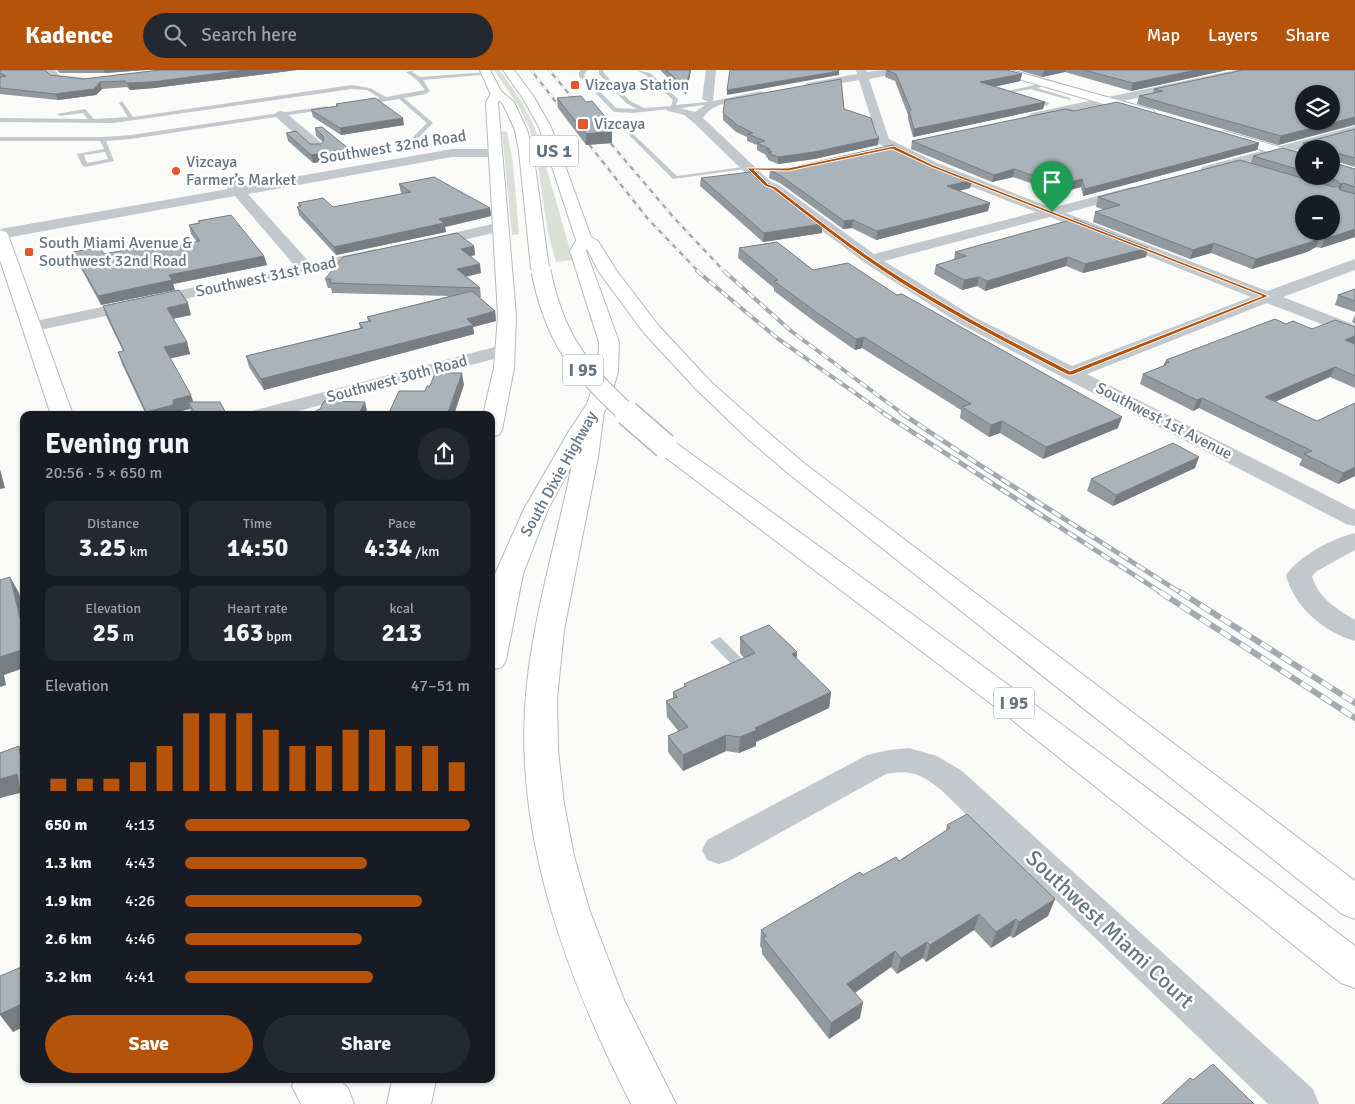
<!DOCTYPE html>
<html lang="en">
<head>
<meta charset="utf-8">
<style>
  body { margin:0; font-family:Signika,sans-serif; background:#242831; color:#f1f3f6; height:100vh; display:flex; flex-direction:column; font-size:19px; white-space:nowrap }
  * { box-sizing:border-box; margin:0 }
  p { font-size:16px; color:#9ea1a6 }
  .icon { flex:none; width:28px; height:28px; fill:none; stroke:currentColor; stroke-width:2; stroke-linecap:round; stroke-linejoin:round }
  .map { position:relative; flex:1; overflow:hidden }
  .panel { position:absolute; left:20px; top:341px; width:475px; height:672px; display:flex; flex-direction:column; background:#171b24; border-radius:10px; box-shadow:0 1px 4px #0004 }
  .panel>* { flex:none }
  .tools { position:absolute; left:1295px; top:15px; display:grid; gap:10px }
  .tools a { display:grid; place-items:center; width:45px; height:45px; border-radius:50%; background:#171b24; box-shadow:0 1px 4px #0004; font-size:25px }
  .pin { position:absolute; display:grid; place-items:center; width:42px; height:42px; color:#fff; margin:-51px -21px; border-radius:50% 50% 50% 0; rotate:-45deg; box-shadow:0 0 5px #0007 }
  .pin .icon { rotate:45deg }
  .round { display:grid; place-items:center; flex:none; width:52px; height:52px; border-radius:26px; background:#242831 }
  .overview { display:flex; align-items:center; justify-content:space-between; height:85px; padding:0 25px }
  h1 { font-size:28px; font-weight:700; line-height:38px }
  .figures { display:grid; grid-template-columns:repeat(3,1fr); gap:8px; height:85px; padding:5px 25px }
  .figures div { display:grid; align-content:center; border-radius:10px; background:#242831; text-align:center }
  .figures b { font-size:25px; font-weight:700 }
  .figures small { font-size:14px; font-weight:400 }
  .figures p { font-size:14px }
  .chart { height:140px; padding:10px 25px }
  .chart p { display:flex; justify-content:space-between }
  .chart svg { width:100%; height:90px; margin-top:5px; stroke:#b45309; stroke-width:6 }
  .primary-button { display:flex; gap:10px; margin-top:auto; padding:10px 25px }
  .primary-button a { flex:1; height:58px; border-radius:30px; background:#b45309; color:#fff; font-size:20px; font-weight:700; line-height:58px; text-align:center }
  .primary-button a+a { background:#242831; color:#f1f3f6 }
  ul { padding:0 25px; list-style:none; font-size:16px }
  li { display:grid; grid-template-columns:80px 60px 1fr; align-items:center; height:38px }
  li i { height:12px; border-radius:6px; background:#b45309 }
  header { display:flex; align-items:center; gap:30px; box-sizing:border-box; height:70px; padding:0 25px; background:#b45309; color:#fff }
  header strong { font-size:24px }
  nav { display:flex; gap:28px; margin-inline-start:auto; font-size:18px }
  .search { width:350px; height:45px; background:#242831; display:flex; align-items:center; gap:12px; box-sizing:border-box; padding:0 18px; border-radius:28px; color:#9ea1a6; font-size:19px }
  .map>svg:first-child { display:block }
  .green { fill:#dadfd7 }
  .water { fill:#bbc7cb }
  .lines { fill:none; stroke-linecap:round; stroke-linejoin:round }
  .secondary-casing { stroke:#b3babf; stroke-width:2 }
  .primary-casing { stroke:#b5babe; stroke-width:2 }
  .highway-casing { stroke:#b4b9bd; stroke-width:2 }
  .lane { fill:#c3c8cc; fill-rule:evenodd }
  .street { fill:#c3c8cc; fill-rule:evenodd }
  .secondary { fill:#fff; fill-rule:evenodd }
  .primary { fill:#fff; fill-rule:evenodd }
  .highway { fill:#fff; fill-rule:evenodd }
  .rail-far3-casing { stroke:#a2aab0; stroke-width:2.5 }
  .rail-far2-casing { stroke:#a2aab0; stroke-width:4 }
  .rail-far1-casing { stroke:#a2aab0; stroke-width:5 }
  .rail-casing { stroke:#a2aab0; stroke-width:6 }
  .rail-far3 { stroke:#fff; stroke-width:2; stroke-dasharray:5; stroke-linecap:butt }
  .rail-far2 { stroke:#fff; stroke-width:2.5; stroke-dasharray:8; stroke-linecap:butt }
  .rail-far1 { stroke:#fff; stroke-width:3; stroke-dasharray:10; stroke-linecap:butt }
  .rail { stroke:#fff; stroke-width:4.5; stroke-dasharray:12; stroke-linecap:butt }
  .highway-bridge-far2-casing { stroke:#b4b9bd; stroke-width:17; stroke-linecap:butt }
  .highway-bridge-far1-casing { stroke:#b4b9bd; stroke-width:21; stroke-linecap:butt }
  .highway-bridge-casing { stroke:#b4b9bd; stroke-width:27; stroke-linecap:butt }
  .highway-bridge-far2 { stroke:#fff; stroke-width:16 }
  .highway-bridge-far1 { stroke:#fff; stroke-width:19 }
  .highway-bridge { stroke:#fff; stroke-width:24 }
  .wall { fill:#929a9f }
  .shaded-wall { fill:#777d82 }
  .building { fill:#aab3b9; stroke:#777d82; fill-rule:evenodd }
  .route { fill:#b45309; stroke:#fff; fill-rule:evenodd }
  .poi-dot { fill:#e4572e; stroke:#fff; stroke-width:2 }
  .labels { text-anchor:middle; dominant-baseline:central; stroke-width:5; stroke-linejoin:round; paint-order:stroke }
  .far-poi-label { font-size:16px; fill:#657683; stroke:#fff; text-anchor:start }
  .far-street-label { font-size:16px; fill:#657683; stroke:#fff }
  .shield { fill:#fff; stroke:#939fa8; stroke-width:1 }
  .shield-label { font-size:18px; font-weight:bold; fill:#657683 }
  .near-street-label { font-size:22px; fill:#657683; stroke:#fff }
</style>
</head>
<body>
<header>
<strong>Kadence</strong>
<div class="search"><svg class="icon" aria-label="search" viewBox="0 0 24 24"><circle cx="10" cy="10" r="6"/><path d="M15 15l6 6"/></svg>Search here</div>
<nav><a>Map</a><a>Layers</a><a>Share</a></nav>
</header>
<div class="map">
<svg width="1355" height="1034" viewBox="0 0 1355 1034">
  <rect width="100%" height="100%" fill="#fafaf8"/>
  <path class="green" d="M494 0H500L523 34 535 58 573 190 556 192 548 163 537 91 529 57 519 37Z
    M504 61 507 62 513 93 519 164 512 165 502 62Z"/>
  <path class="water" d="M720 567 749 596 738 601 710 572Z"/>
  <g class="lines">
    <defs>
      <path id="secondary" d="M994 0H1011L1153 40 1155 43 1149 47 1145 46 995 2Z
        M1224 61 1304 84V92L1219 68 1218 65Z
        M0 160 6 162 8 165 73 345H51L0 190Z"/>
      <path id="primary" d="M496 20 502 23 498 33 516 246 514 298 502 360 499 365 491 367V345H483L494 298 498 246 486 33 492 21Z
        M584 165 590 167 592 170 586 181 619 272 618 301 609 334 604 342 598 387 564 560 557 628 558 681 564 734 574 786 589 839 624 930 676 1034H631C566 906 511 760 527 614 535 540 557 468 572 395L548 439 523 504 506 590 502 597 491 600V523L495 504 524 439 569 361 587 334 598 301 599 272 570 181 578 167Z
        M295 1010H339L348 1018 354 1034H301L292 1016Z
        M392 1010H436L431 1034H387Z"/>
      <path id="highway" d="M480 0H490L501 21 514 32 527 60 533 81 549 198 546 202 540 203 534 202 531 198 519 81 515 60 503 34 490 23Z
        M503 0H514L534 27 551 57 591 167 598 171 616 200 658 255 711 312 764 359 805 394 1355 811V849L1342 844 789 404 748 369 697 320 644 263 599 202 586 177 576 170 539 57 522 27Z
        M665 369 673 371C903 536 1131 704 1355 876V918L1341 913 1002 642 657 381 654 376 657 371Z"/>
    </defs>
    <use href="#secondary" class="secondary-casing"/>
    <use href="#primary" class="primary-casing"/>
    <use href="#highway" class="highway-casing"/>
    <path class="lane" d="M415 0 412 2 420 7 488 2 491 4 423 10 430 21 426 24 404 28 433 53 419 67 429 78 426 80 413 67 427 53 399 29 361 35 359 32 380 28 367 20 352 19 114 53 0 52V48L88 49 83 43 60 46 57 44 85 39 94 49 128 47 119 33 122 31 133 47 352 15 370 18 386 27 425 20 417 10 406 2Z
      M581 0H587L584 5 616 38 637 39 626 33 599 4V0H603L604 3 630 31 644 38 671 36 673 30 646 5 636 0 650 3 678 29 676 35 716 31 719 33 675 39 672 41 669 39 633 43 614 42 579 6V2Z
      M1048 12 1050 15 1037 18 1070 28V30L1030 19 1014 22 1049 33 1047 36 1004 22Z
      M327 36 329 39 131 69 106 71 114 91 85 97 82 95 77 84 104 79 100 71H0V67H102L131 65ZM105 82 108 89 87 93 84 85Z
      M631 62 677 106 750 96 753 98 673 109 629 65Z"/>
    <path class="street" d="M44 0H55L59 5 86 8 91 11 86 14 56 11 52 10Z
      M706 0H716L713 31 761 21 767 24 765 26C746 31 714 29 703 48L771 112 779 115 874 184 1036 142 927 99 879 74 859 10 807 19 802 16 807 13 857 4 856 0H866L867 2 882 0H905L900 3 869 9 889 69 937 93 1052 138 1131 117 1136 118 1138 121 1136 124 1066 143 1267 221 1355 189V200L1283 227 1355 255V267L1267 233 1087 304 1355 440V456L1346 454 962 255 865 193 769 121 761 118 693 52 684 45 668 41 666 39 672 36 695 42 709 32 702 29ZM1050 147 1251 227 1072 296 974 247 884 191Z
      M1236 0H1256L1251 3 1032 51 1026 47 1032 43Z
      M281 41 285 42 323 74 324 77 323 80H313L277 48 275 45 277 42Z
      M1355 56V64L1207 104 1200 100 1202 97Z
      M452 79H496L502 83 496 87H452L248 124 310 193 375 179 381 181 383 184 381 187 31 262 25 261 22 257 25 253 31 252 295 196 235 126 0 169V159L228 119 223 112 230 108 235 109 242 116Z
      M501 152 506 154 509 157 506 160 425 179 419 177 417 174 419 171Z
      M506 274 513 276 515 280 513 284 283 345H249L252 341Z
      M1355 463V480L1317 501 1312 506C1318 528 1337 539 1355 550V571C1325 563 1293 536 1286 505 1299 486 1333 468 1355 463Z
      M909 678 937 686 962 701 1313 1019 1319 1034H1268L940 719C921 704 910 699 886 704L731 790 719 794 707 790 702 780 707 770 867 685 889 680Z"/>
    <use href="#secondary" class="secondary"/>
    <use href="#primary" class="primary"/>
    <use href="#highway" class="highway"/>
    <defs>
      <path id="rail-far3" d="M531 0 566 45
        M549 0 580 37
        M601 62 675 149 725 202
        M580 63 648 149 699 202"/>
      <path id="rail-far2" d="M697 201 777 268 885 344
        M724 201 791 261 903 344"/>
      <path id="rail-far1" d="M883 343 1162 523
        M901 343 978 394 1181 523"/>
      <path id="rail" d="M1160 522 1355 648
        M1180 522 1355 633"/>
    </defs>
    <use href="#rail-far3" class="rail-far3-casing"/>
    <use href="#rail-far2" class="rail-far2-casing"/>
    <use href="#rail-far1" class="rail-far1-casing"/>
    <use href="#rail" class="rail-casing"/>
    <use href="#rail-far3" class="rail-far3"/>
    <use href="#rail-far2" class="rail-far2"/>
    <use href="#rail-far1" class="rail-far1"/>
    <use href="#rail" class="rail"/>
    <defs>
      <path id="highway-bridge-far2" d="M540 198 541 202"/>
      <path id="highway-bridge-far1" d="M541 201C554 267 579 300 628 344"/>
      <path id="highway-bridge" d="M627 343 665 376"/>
    </defs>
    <use href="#highway-bridge-far2" class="highway-bridge-far2-casing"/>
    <use href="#highway-bridge-far1" class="highway-bridge-far1-casing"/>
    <use href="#highway-bridge" class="highway-bridge-casing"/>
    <use href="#highway-bridge-far2" class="highway-bridge-far2"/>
    <use href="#highway-bridge-far1" class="highway-bridge-far1"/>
    <use href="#highway-bridge" class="highway-bridge"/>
  </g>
  <path class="wall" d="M0 0 83 9 160 0H297L154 18 130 20 127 17 102 19 96 25 58 30 0 24Z
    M57 0H146L105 3H60Z
    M661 0H691L686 25 661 1Z
    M886 0 1022 4 1020 11 994 17 1045 32 1043 39 913 67 908 49V45L895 11 885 7Z
    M1018 0H1227L1131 21 1065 2 1042 7Z
    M1355 0V55L1278 75 1137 34 1139 26 1153 23 1154 19Z
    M557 28 586 32 610 52V59L612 73 586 75 558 38Z
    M336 34 404 55 341 65 313 47 311 40 336 36Z
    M844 39 878 75 814 89 778 94 768 90V88L766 87V85L757 80V75L747 71V67L736 62 723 50V43Z
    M1074 41 1259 73 1257 80 1083 126 1081 117 1059 123 1013 107 992 112 911 79 912 71Z
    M315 58 349 79 350 87 313 93 288 71 286 63 310 74H321L323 72 316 66Z
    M1355 59V97L1334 91V93L1355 99V167L1321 178 1316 177 1307 182 1252 199 1211 183 1190 189 1093 152 1095 142 1104 140 1096 137 1098 127 1251 93 1253 86 1304 84V106H1331V79H1304V82L1300 81 1303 73Z
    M927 93 972 110 970 118 959 121 988 141 876 170 852 158 843 159 780 113 769 108 770 100 798 97V96Z
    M701 108 760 111 822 154V163L763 172 700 116Z
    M399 114 490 138 491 146 445 157 446 162 336 185 299 145 297 137H299L298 133 333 137 403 124 401 123Z
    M198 151 264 186 267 195 173 214 175 220 101 235 77 191 73 182 104 184 137 180 147 181 197 172 191 164 189 155 199 153Z
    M474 176 475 185 471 186 481 203 466 207 480 218 481 227H479L495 241 496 251 473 257 474 264 264 320 249 297 246 286 360 258 359 253 368 251 367 247 450 226 332 223 331 218H328L325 209Z
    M739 178 813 200 897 225 1118 358 1043 389 1000 363 989 367 960 348 961 340 862 278 855 280 815 252 774 221V218L738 188Z
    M1148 178 1146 187 1083 203 1066 196 985 221 977 216 962 220 934 204 936 195 954 190 955 182Z
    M1355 219V242L1335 235 1338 225Z
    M103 236 191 245 173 249 187 272 190 284 170 288 196 345H192L190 339 177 342V345H146L122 294 118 282 123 281 107 248Z
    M1355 245V254L1352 252Z
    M1286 254 1312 259 1355 257V318L1330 307 1275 332 1317 351 1355 333V406L1338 414 1299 395 1302 389 1199 338 1193 341 1140 314 1143 304 1163 296 1166 290Z
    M1195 398 1113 436 1087 421 1091 409Z
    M740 567 797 582 796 589 831 622 829 638 756 672V676L739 683 726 681 683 701 668 682V666L679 662 667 647 666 631 673 628V622L684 617V614L744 588 740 583Z
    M947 755 1055 829 1048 846 1013 868 1010 866 991 878 974 860 926 892 923 888 897 904 891 897 855 923 860 948 829 969 762 884V879L760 876 761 860 863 805 899 791 946 761Z"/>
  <path class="shaded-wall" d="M104 0H146L105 3Z
    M244 0H297L154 18 130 20 127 13Z
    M690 0H691L686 25V18Z
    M1044 0H1066L1065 2 1042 7Z
    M1196 0H1227L1131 21 1133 13Z
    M839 1V5L727 25V20Z
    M1022 4 1020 11 979 20 980 12Z
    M100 12 102 19 96 25 58 30 55 24Z
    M1045 32 1043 39 913 67 914 59Z
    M1355 47V54L1278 75 1281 66Z
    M403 48 404 55 341 65 340 58Z
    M604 52H610V62L612 61V73L586 75V64Z
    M879 68 878 75 814 89 778 94V87Z
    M1259 73 1257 80 1083 126 1085 119Z
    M349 79 350 87 313 93 311 85Z
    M1014 99 1013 107 992 112 994 105Z
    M1082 109 1081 117 1059 123 1060 115Z
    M972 110 970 118 946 124 947 116Z
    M1343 113 1340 122 1337 123 1340 114Z
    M990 133 988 141 876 170 877 161Z
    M490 138 491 146 445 157 446 162 336 185 334 177 439 149Z
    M853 150 852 158 843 159 844 151Z
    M822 154V163L763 172 764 163Z
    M1355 159V167L1321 178 1325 169Z
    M1320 167 1316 177 1307 182 1252 199 1256 189Z
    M1214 173 1211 183 1190 189 1193 180Z
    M474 176 475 185 462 188 461 179Z
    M1148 178 1146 187 1083 203 1085 194Z
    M264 186 267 195 173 214 175 220 101 235 98 226 169 205Z
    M1068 187 1066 196 985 221 987 211Z
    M480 194 481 203 458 208 457 199Z
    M979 207 977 216 962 220 964 210Z
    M188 233 191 245 170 249 167 238Z
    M495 241 496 251 473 257 474 264 264 320 261 309 467 249Z
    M1355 266V274L1345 270Z
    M864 267 862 278 855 280 856 269Z
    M187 272 190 284 168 289 164 277Z
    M1335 297 1330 307 1261 338 1265 327Z
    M462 303 464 315 454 345H447Z
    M191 325 195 337 188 332 190 339 177 342V345H148L146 342 173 330Z
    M1202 328 1199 338 1193 341 1197 330Z
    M365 332 368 345H358Z
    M1122 347 1118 358 1043 389 1046 377Z
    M1002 351 1000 363 989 367 991 355Z
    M1199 387 1195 398 1113 436 1116 425Z
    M1355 397V406L1338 414 1343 403Z
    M0 399 5 418 0 419Z
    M10 507 19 523 24 544V564Z
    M24 579V598L4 605 6 615 0 617V587Z
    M797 582 796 597 792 584Z
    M831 622 829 638 756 672V676L739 683 740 667 755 658Z
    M726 665V681L683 701V685Z
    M17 704 24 722 0 728V709Z
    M1055 829 1048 846 1013 868 1019 852Z
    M979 844 974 860 926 892 930 875Z
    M1016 849 1010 866 991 878 996 862Z
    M927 872 923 888 897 904 901 888Z
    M895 881 891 897 844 930 847 914Z
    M863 932 860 948 829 969 831 953Z
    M24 933V957L13 962 0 945V944Z"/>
  <path class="building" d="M0 0H45L50 5 83 9 160 0H244L152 12 127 13 125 11 100 12 94 19 55 24 0 18V7L6 6 0 3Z
    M666 0H690L686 18Z
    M730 0H839V1L727 20Z
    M886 0H1007L1022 4 980 12 1045 32 914 59 909 41 911 40 896 4Z
    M1084 0H1196L1133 13Z
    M1243 0H1355V47L1281 66 1139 26 1163 21 1154 19ZM1304 24H1331V51H1304Z
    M841 9 844 39 871 48 876 64 879 68 814 82 778 87 768 83 772 82 766 79H770L757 73 765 71 748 64 753 63 737 55 723 43 725 30Z
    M581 26 586 32 592 31 610 52H604L612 61 586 64 557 28Z
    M375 28 403 48 340 58 311 40 338 36 336 34Z
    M1117 32 1259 73 1085 119 1082 109 1060 115 1014 99 994 105 912 71 1065 39 1074 41Z
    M322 57 349 79 311 85 286 63 296 61 310 74H321L324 70 323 66 315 58Z
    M1355 59V88L1333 82 1334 93 1355 99V117L1343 113 1340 114 1338 111 1321 106H1331V79H1308L1309 75 1303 73Z
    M893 75 927 93 972 110 947 116 990 133 877 161 853 150 844 151 781 106 770 100 800 97 798 96Z
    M1282 78 1304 84V101L1253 86Z
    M1240 90 1333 117 1338 116 1340 120 1355 124V159L1325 169 1320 167 1311 172 1256 189 1214 173 1193 180 1095 142 1120 135 1098 127ZM1304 134H1331V161H1304Z
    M751 102 760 111 769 114 822 154 764 163 701 108Z
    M434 107 490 138 439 149 444 153 334 177 297 137 301 136 298 133 323 128 333 137 411 122 399 114Z
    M231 145 264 186 169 205 172 210 98 226 73 182 100 177 104 184 136 178 137 180 146 178 147 181 200 171 189 155 200 153 198 151Z
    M1074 149 1148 178 1085 194 1068 187 987 211 979 207 964 210 936 195 966 186 955 182Z
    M457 163 474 176 461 179 480 194 457 199 480 218 330 213 331 209H325L343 187Z
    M777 172 813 200 848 193 897 225 902 224 1122 347 1046 377 1002 351 991 355 962 337 971 334 864 267 856 269 816 242 774 211 778 210 739 178Z
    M1355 219V231L1338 225Z
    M179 220 188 233 167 238 187 272 164 277 191 325 173 330V335L146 342 118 282 124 281 103 236Z
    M472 221 495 241 467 249 473 255 261 309 246 286 363 258 359 253 371 251 367 247Z
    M1275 249 1286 254 1293 251 1312 259 1335 250 1355 257V266L1345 270 1355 274V306L1335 297 1265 327 1317 351 1355 333V397L1343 403 1304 384 1312 381 1202 328 1197 330 1143 304 1166 295 1164 294 1169 292 1166 290Z
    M435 303H462L447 345H388L399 321H425L427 316H430Z
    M324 331 365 332 358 345H294L295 343H312L320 339Z
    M188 332H220L227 345H196Z
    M1173 373 1199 387 1116 425 1091 409Z
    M10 507 24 564V579L0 587V510Z
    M769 555 797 582 792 584 831 622 755 658 757 660 740 667 726 665 683 685 668 666 688 657 666 631 677 627 673 622 686 616 684 614 755 583 740 567Z
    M19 676 20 684 24 682V744L17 704 0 709V683Z
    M967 744 1055 829 1019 852 1016 849 996 862 979 844 930 875 927 872 901 888 895 881 847 914 863 932 831 953 763 868 766 866 761 860 860 802 863 805 896 787 899 791 950 758 947 755Z
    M24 842V862L21 843Z
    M24 896V933L0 944V906Z
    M1213 994 1254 1034H1162L1190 1008 1193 1010Z"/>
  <path class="route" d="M894 76 933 95 1269 226 1072 305H1068C1010 275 953 246 898 211 854 183 814 151 773 119L765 116 747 98H788ZM892 79 931 97 1262 226 1070 301C1013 272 957 243 903 209 858 181 817 149 776 117L768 114 754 100 788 101Z"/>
  <g class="poi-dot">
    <rect x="570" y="10" width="10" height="10" rx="2.5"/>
    <rect x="577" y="48" width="12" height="12" rx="2.5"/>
    <circle cx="176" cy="101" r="5"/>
    <rect x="24" y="177" width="10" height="10" rx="2.5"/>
  </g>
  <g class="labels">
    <g class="far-poi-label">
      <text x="585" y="15">Vizcaya Station</text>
      <text x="594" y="54">Vizcaya</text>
      <text x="186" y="92">Vizcaya<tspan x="186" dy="18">Farmer’s Market</tspan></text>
      <text x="39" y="173">South Miami Avenue &amp;<tspan x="39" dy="18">Southwest 32nd Road</tspan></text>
    </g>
    <g class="far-street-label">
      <text transform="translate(393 77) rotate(-9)">Southwest 32nd Road</text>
      <text transform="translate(266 207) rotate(-12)">Southwest 31st Road</text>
      <text transform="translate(397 309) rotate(-15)">Southwest 30th Road</text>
      <text transform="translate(1164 351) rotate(27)">Southwest 1st Avenue</text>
      <text transform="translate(559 404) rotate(-61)">South Dixie Highway</text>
    </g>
    <g class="shield">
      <rect x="530" y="65.5" width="48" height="31" rx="4"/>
      <rect x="563" y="284.5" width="40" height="31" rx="4"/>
      <rect x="994" y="617.5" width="40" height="31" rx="4"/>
    </g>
    <g class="shield-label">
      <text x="554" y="81">US 1</text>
      <text x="583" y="300">I 95</text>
      <text x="1014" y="633">I 95</text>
    </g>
    <g class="near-street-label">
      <text transform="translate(1110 859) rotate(43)">Southwest Miami Court</text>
    </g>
  </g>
</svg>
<div class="tools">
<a><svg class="icon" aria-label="layers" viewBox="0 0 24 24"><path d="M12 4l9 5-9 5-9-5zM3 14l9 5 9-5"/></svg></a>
<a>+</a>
<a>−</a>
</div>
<div class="pin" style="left:1052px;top:142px;background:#1e9e55"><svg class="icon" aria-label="arrive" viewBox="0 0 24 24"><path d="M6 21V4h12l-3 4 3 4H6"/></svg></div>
<section class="panel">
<div class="overview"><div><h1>Evening run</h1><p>20:56 · 5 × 650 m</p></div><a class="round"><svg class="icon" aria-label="share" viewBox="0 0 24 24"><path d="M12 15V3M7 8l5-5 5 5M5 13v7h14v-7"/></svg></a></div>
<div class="figures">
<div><p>Distance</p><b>3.25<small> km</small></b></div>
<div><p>Time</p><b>14:50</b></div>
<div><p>Pace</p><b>4:34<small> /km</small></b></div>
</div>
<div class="figures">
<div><p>Elevation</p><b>25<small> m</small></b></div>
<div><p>Heart rate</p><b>163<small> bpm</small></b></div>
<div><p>kcal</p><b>213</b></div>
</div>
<div class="chart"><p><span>Elevation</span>47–51 m</p>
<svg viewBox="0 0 160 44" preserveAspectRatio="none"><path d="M5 44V38M15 44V38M25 44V38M35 44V30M45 44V22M55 44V6M65 44V6M75 44V6M85 44V14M95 44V22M105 44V22M115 44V14M125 44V14M135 44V22M145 44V22M155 44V30"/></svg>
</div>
<ul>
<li><b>650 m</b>4:13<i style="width:100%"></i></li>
<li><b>1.3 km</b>4:43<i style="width:64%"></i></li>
<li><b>1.9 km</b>4:26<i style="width:83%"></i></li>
<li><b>2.6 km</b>4:46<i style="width:62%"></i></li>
<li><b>3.2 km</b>4:41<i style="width:66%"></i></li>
</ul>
<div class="primary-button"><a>Save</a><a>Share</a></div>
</section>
</div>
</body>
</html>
